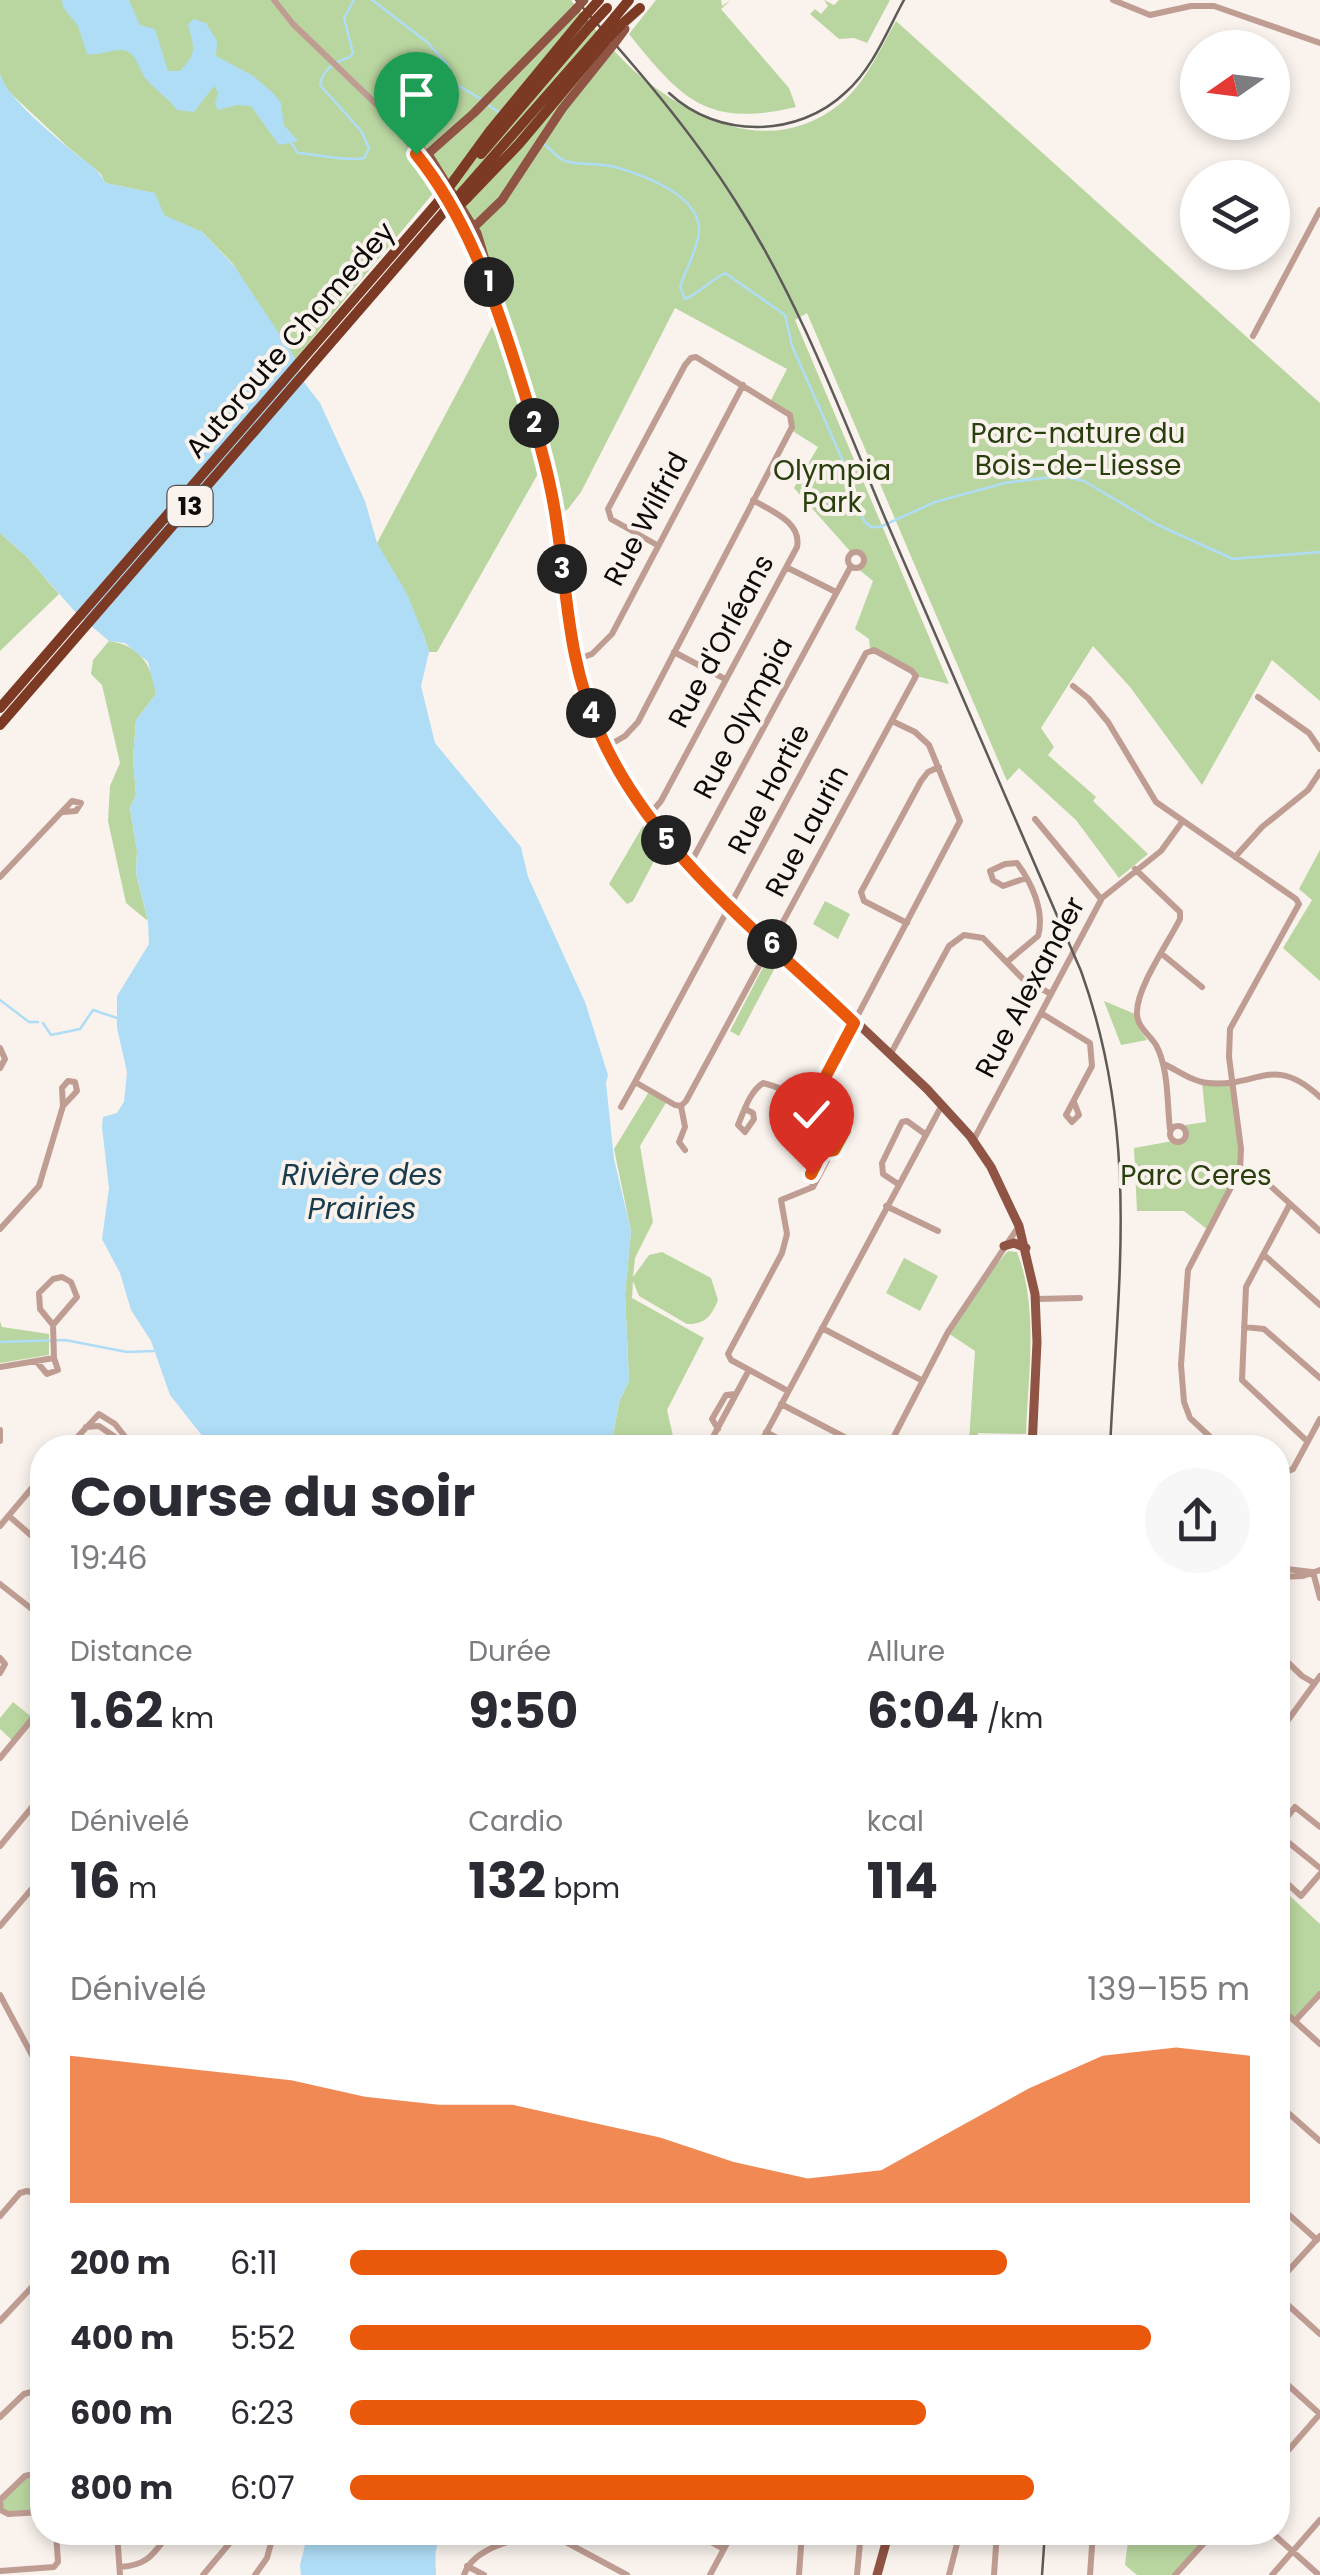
<!DOCTYPE html>
<html lang="fr">
<head>
<meta charset="utf-8">
<style>
  body { margin:0; font-family:Poppins,sans-serif; background:#f7f7f7; color:#2b2b33; height:100vh; display:flex; flex-direction:column; font-size:38px; white-space:nowrap }
  * { box-sizing:border-box; margin:0 }
  p { font-size:32px; color:#7c7c81 }
  .icon { flex:none; width:55px; height:55px; fill:none; stroke:currentColor; stroke-width:2; stroke-linecap:round; stroke-linejoin:round }
  .map { position:relative; flex:1; overflow:hidden }
  .side { position:absolute; left:30px; top:1435px; width:1260px; height:1110px; display:flex; flex-direction:column; background:#fff; border-radius:40px; box-shadow:0 5px 15px #0003 }
  .side>* { flex:none }
  .needle { width:65px; rotate:256deg }
  .tools { position:absolute; left:1180px; top:30px; display:grid; gap:20px }
  .tools a { display:grid; place-items:center; width:110px; height:110px; border-radius:50%; background:#fff; box-shadow:0 5px 15px #0003; font-size:50px }
  .pin { position:absolute; display:grid; place-items:center; width:85px; height:85px; color:#fff; margin:-102px -42px; border-radius:50% 50% 50% 0; rotate:-45deg; box-shadow:0 0 10px #0007 }
  .pin .icon { rotate:45deg }
  .km { position:absolute; width:50px; height:50px; margin:-25px; border-radius:50%; background:#222; color:#fff; font-size:28px; line-height:50px; text-align:center }
  .round { display:grid; place-items:center; flex:none; width:105px; height:105px; border-radius:52px; background:#f7f7f7 }
  .summary { display:flex; align-items:center; justify-content:space-between; height:170px; padding:0 40px }
  h1 { font-size:55px; font-weight:700; line-height:75px }
  .metrics { display:grid; grid-template-columns:repeat(3,1fr); gap:15px; height:170px; padding:10px 40px }
  .metrics div { display:grid; align-content:center }
  .metrics b { font-size:50px; font-weight:700 }
  .metrics small { font-size:28px; font-weight:400 }
  .metrics p { font-size:28px }
  .chart { height:280px; padding:20px 40px }
  .chart p { display:flex; justify-content:space-between }
  .chart svg { width:100%; height:180px; margin-top:10px; fill:#ea580c; opacity:.7 }
  ul { padding:0 40px; list-style:none; font-size:32px }
  li { display:grid; grid-template-columns:160px 120px 1fr; align-items:center; height:75px }
  li i { height:25px; border-radius:12px; background:#ea580c }
  .map>svg:first-child { display:block }
  .green { fill:#bad6a0 }
  .water { fill:#afddf6 }
  .lines { fill:none; stroke-linecap:round; stroke-linejoin:round }
  .stream { stroke:#afddf6; stroke-width:2.5 }
  .minor { stroke:#c09d93; stroke-width:6 }
  .major { stroke:#8f5443; stroke-width:9 }
  .highway { stroke:#7c3a25; stroke-width:10 }
  .tram { stroke:#5d5a57; stroke-width:2.5 }
  .major-bridge { stroke:#8f5443; stroke-width:9 }
  .highway-bridge { stroke:#7c3a25; stroke-width:10 }
  .route-casing { stroke:#fff; stroke-width:20 }
  .route { stroke:#ea580c; stroke-width:12 }
  .labels { text-anchor:middle; dominant-baseline:central; stroke-width:8; stroke-linejoin:round; paint-order:stroke }
  .shield { fill:#f9f2ed; stroke:#54504d; stroke-width:2.5 }
  .shield-label { font-size:25px; font-weight:bold; fill:#0d0b09 }
  .street-label { font-size:28px; fill:#0d0b09; stroke:#f9f2ed }
  .park-label { font-size:28px; fill:#293f0e; stroke:#f9f2ed }
  .water-label { font-size:30px; font-style:italic; fill:#183c4e; stroke:#f9f2ed }
</style>
</head>
<body>
<div class="map">
<svg width="1320" height="2575" viewBox="0 0 1320 2575">
  <rect width="100%" height="100%" fill="#f9f2ed"/>
  <path class="green" d="M0 0H571C594 26 617 58 644 79 701 124 775 156 840 104 865 84 880 49 896 21L1320 403V701L1272 660 1202 785 1130 687 1093 646 1041 728 1054 747 1048 755 1096 797 1093 801 1148 854 1119 878 1076 820 1019 768 1007 781 807 313 795 320 949 684 916 676 870 650 869 639 855 629 873 581 857 568 864 563 862 555 854 552 848 560 849 550 794 488 818 447 791 430 793 420 770 402 787 369 675 308 581 492 568 509 549 521 539 472 437 652H429L424 636 377 543 493 325 465 244 435 191 293 362 233 264 202 232 164 216 154 193 105 183 101 174 68 147 6 89 0 74Z
    M656 0H721L722 6 731 0 721 9 789 88 796 107C707 128 682 100 629 34Z
    M824 0 834 5 839 0H890L867 43 854 38 839 39 810 14 815 9 821 14 828 6Z
    M0 533 27 557 59 594 0 651Z
    M109 641C140 645 152 665 156 694L136 720 133 759 136 795 130 808 137 851 136 873 148 921 126 903 108 821 110 786 120 763 102 685 91 674 93 660Z
    M644 824 662 846 633 901 627 904 609 884Z
    M1320 850V981L1283 948 1312 900 1299 889Z
    M825 901 850 914 838 939 813 924Z
    M770 954 778 962 739 1036 730 1031Z
    M1104 1001 1135 1014 1138 1027 1147 1040 1121 1045Z
    M1232 1081 1240 1170 1208 1230 1184 1211H1137L1134 1148 1184 1139 1185 1125 1206 1122 1202 1082Z
    M650 1090 667 1101 640 1146 653 1222 635 1258 633 1277 649 1255 662 1252 711 1278 718 1300C712 1315 705 1325 687 1324L639 1296 633 1281 632 1298 704 1338 667 1410 673 1436 695 1447H611L619 1402 629 1381 625 1294 631 1231 614 1149Z
    M1008 1251 1017 1252C1039 1308 1028 1375 1026 1434L978 1433 977 1442 969 1441 975 1351 948 1333 982 1281Z
    M904 1258 938 1276 920 1311 886 1293Z
    M0 1321 2 1327 49 1334V1355L0 1363Z
    M13 1702 33 1718 14 1742 0 1729V1718Z
    M1278 1885 1320 1924V1994L1295 2021 1278 2006Z
    M42 2472V2512L4 2513 2 2496 25 2476Z
    M1129 2533H1214L1175 2575H1137L1125 2565Z"/>
  <path class="water" d="M62 0H129L140 25 155 29 168 71H180C199 51 193 47 188 24L194 19 206 23 217 41 216 56 252 75 273 93 281 103 284 125 298 141 279 145 251 106 237 105 218 110 215 104 218 92 214 86 194 112 177 110C168 98 157 91 147 80 138 70 137 50 121 50 108 50 100 56 87 54L78 26 63 7Z
    M0 74C7 98 51 133 71 150 83 160 99 168 105 183L155 193 164 215 202 232 235 267 294 356 303 381 320 403 365 501 377 543 407 594 424 636 429 652 421 686 435 743 521 847 528 877 585 1002 608 1075 606 1083 614 1159 631 1231 625 1294 629 1381 619 1402 611 1447H211L170 1395 151 1341 131 1310 120 1273 102 1239 109 1188 102 1127 103 1117 117 1113 124 1102 127 1072 117 1028V996L149 944 148 921 136 873 137 851 130 808 136 795 133 759 136 720 156 694 148 662 125 643 109 641 77 614 27 557 0 533Z
    M308 2533V2532L462 2533C432 2539 435 2547 436 2575H301L300 2565Z"/>
  <g class="lines">
    <path class="stream" d="M372 0 427 42 447 64 454 83 481 99
      M487 104 501 114
      M291 143 298 153C316 154 350 162 364 158L369 149 362 132 320 85C322 70 336 61 350 57L353 53 344 18 354 0
      M544 144C552 150 559 161 569 162 584 165 600 163 615 167 643 175 697 194 699 228 700 244 685 271 680 287L685 299C700 292 710 281 725 273L785 315 792 346 846 468 864 521 871 527H880L935 502 1005 483 1060 476 1084 481 1158 525 1233 559 1320 552
      M0 1000 29 1022H38
      M43 1023 51 1035 80 1029 93 1010 117 1018
      M0 1342 65 1340 127 1352 154 1351"/>
    <path class="minor" d="M274 0 293 24 428 154
      M1113 0 1150 15 1191 6H1214L1320 43
      M394 124 421 160
      M1253 336 1320 210
      M848 560a8 8 0 1 1 16 0a8 8 0 1 1-16 0Z
      M788 568 836 592
      M674 652 725 679
      M575 660 592 654 612 634 743 385
      M1073 686 1088 698 1108 722 1156 802 1296 899 1299 904 1230 1029 1229 1057 1241 1149 1240 1170 1188 1270 1181 1365 1184 1402 1190 1418 1222 1448
      M1258 697 1309 733 1320 749
      M606 747 625 736 638 722 792 427 790 415 696 357 691 358 685 365 608 509 611 519 657 545
      M649 815 661 801 797 547C802 522 771 511 753 500
      M1035 819 1101 899
      M1235 857 1262 827 1308 790 1320 772
      M690 864 851 566
      M1135 869 1180 912V919C1168 943 1137 987 1137 1012 1136 1026 1149 1034 1156 1045 1169 1069 1167 1104 1170 1130
      M0 877 72 801 81 803 76 811 63 812
      M907 923 864 901 861 892 921 781 928 772 939 767
      M1162 954 1202 987
      M1007 962 1038 936C1045 912 1032 883 1017 863L1005 864 990 871 993 880 1003 886 1026 878
      M1041 1013 1090 1043 1092 1066 1066 1115 1072 1122 1079 1115 1074 1102
      M0 1048 5 1059 0 1068
      M890 1055 949 946 964 935 983 938 1022 978 1051 994
      M1164 1064C1177 1070 1193 1082 1208 1083 1259 1088 1272 1053 1320 1097
      M811 1104 960 821 929 745 915 732 892 721
      M681 1106 685 1127 679 1142 685 1150
      M621 1107 635 1082 866 653 874 650 912 671 916 676 686 1101 681 1106 675 1105 635 1082
      M745 1109 753 1113 754 1119 745 1132 738 1125C744 1111 750 1091 763 1083 783 1088 833 1110 845 1126L813 1187 781 1200 787 1234 782 1253 728 1354 731 1360 788 1391
      M1170 1134a8 8 0 1 1 16 0a8 8 0 1 1-16 0Z
      M973 1141 1102 898 1161 851 1182 822
      M1240 1170 1264 1180 1320 1231
      M898 1184 883 1174 882 1163 902 1122 907 1121 925 1134
      M813 1187 811 1174 822 1152 834 1150
      M1290 1204 1246 1287 1242 1380 1307 1441
      M886 1206 938 1231
      M0 1229 39 1186 63 1106 62 1088 68 1081 75 1082 77 1091 63 1106
      M1264 1255 1320 1305
      M62 1277 71 1282 77 1297 53 1325 40 1309 39 1293 53 1279Z
      M1036 1299 1080 1298
      M1244 1327 1264 1329 1320 1378
      M822 1328 923 1381
      M36 1361 47 1374 58 1370 54 1358 53 1325
      M0 1367 54 1358
      M781 1404 852 1441 854 1448
      M86 1427 99 1426 131 1448
      M718 1429 712 1419 726 1395 736 1394
      M0 1430V1441
      M766 1432 795 1448
      M67 1448 99 1414 115 1424 134 1448
      M707 1448 749 1370
      M758 1448 942 1105
      M888 1448 948 1332 1019 1226
      M947 1448 958 1445 970 1448
      M1278 1476 1293 1469 1320 1419
      M9 1516 42 1545
      M0 1526 42 1476
      M1278 1568 1312 1572
      M1313 1572 1320 1598
      M1278 1577 1303 1576 1320 1570
      M0 1584 42 1617
      M1278 1653 1302 1676 1314 1683
      M0 1658 5 1664 0 1673
      M1278 1734 1320 1676
      M0 1758 42 1707
      M1278 1829 1295 1807 1320 1827
      M1278 1834 1320 1868
      M0 1846 42 1795
      M1278 1875 1301 1896 1320 1874
      M0 1926 42 1877
      M0 1995 42 2074
      M1278 2006 1320 2044
      M1295 2021 1320 1994
      M1278 2104 1320 2141
      M1278 2205 1317 2240
      M0 2216 20 2193 27 2191 34 2193 42 2227
      M1278 2282 1320 2236
      M1278 2296 1320 2334
      M0 2321 32 2287 42 2285
      M1278 2376 1320 2414
      M0 2417 24 2394 42 2389
      M1278 2462 1320 2414
      M42 2472 25 2476 0 2500 1 2510 8 2514 42 2512
      M117 2532 120 2575
      M547 2532 627 2575
      M693 2532 724 2549
      M1271 2532 1319 2575
      M467 2566 484 2575
      M120 2567C149 2565 153 2554 170 2532
      M0 2571 54 2567 58 2562 56 2532
      M203 2575 239 2532
      M255 2575 267 2558 274 2532
      M464 2575C473 2547 514 2541 539 2532
      M710 2575 733 2532
      M799 2575 802 2532
      M857 2575 861 2532
      M949 2575 960 2532
      M994 2575 997 2532
      M1090 2575 1093 2532
      M1175 2575 1214 2532
      M1272 2575 1320 2520"/>
    <path class="major" d="M428 154 477 233 537 433 555 513 573 652 601 737 636 799 681 856 927 1089 970 1136 991 1167 1019 1226 1035 1294 1037 1342 1032 1448
      M472 229 502 200 562 109 614 44
      M482 268 458 219 421 160 474 113 576 9
      M1004 1246 1014 1243 1026 1248
      M877 2575 889 2532"/>
    <path class="highway" d="M615 17 629 0
      M621 25 640 8
      M481 154 590 26
      M455 179 490 131 583 18
      M463 191 599 36
      M467 198 519 144 608 38
      M0 708 438 202
      M0 725 444 212"/>
    <path class="tram" d="M576 0C634 65 690 129 736 202 799 300 840 411 885 518 950 669 1016 820 1081 971 1140 1135 1118 1279 1110 1448
      M669 93C718 139 798 138 846 92 873 68 887 31 904 0
      M1042 2575 1045 2532"/>
    <path class="major-bridge" d="M576 9 584 0
      M614 44 625 29"/>
    <path class="highway-bridge" d="M583 18 599 0
      M590 26 607 8
      M599 36 615 17
      M608 38 621 25
      M438 202 455 179
      M444 212 463 191
      M452 213 467 198"/>
  </g>
  <g class="lines">
    <defs>
      <path id="route" d="M416 154C466 216 492 291 516 366 531 414 547 462 555 512 568 592 566 658 600 734 653 853 763 935 854 1023L811 1104 840 1120 845 1130 834 1150 822 1152 811 1174"/>
    </defs>
    <use href="#route" class="route-casing"/>
    <use href="#route" class="route"/>
  </g>
  <g class="labels">
    <rect class="shield" x="167.5" y="486" width="45" height="40" rx="8"/>
    <g class="shield-label">
      <text x="190" y="506">13</text>
    </g>
    <g class="street-label">
      <text transform="translate(290 340) rotate(-49)">Autoroute Chomedey</text>
      <text transform="translate(646 519) rotate(-62)">Rue Wilfrid</text>
      <text transform="translate(721 641) rotate(-62)">Rue d'Orléans</text>
      <text transform="translate(743 718) rotate(-62)">Rue Olympia</text>
      <text transform="translate(769 789) rotate(-62)">Rue Hortie</text>
      <text transform="translate(807 831) rotate(-62)">Rue Laurin</text>
      <text transform="translate(1030 987) rotate(-62)">Rue Alexander</text>
    </g>
    <g class="park-label">
      <text x="1078" y="433">Parc-nature du<tspan x="1078" dy="32">Bois-de-Liesse</tspan></text>
      <text x="832" y="470">Olympia<tspan x="832" dy="32">Park</tspan></text>
      <text x="1196" y="1175">Parc Ceres</text>
    </g>
    <g class="water-label">
      <text x="362" y="1174">Rivière des<tspan x="362" dy="34">Prairies</tspan></text>
    </g>
  </g>
</svg>
<div class="tools">
<a><svg class="needle" viewBox="-14 -14 28 28"><path d="M0-13l5 13h-10z" fill="#e53935"/><path d="M0 13l5-13h-10z" fill="#7c7c81"/></svg></a>
<a><svg class="icon" aria-label="layers" viewBox="0 0 24 24"><path d="M12 4l9 5-9 5-9-5zM3 14l9 5 9-5"/></svg></a>
</div>
<div class="pin" style="left:416px;top:154px;background:#1e9e55"><svg class="icon" aria-label="arrive" viewBox="0 0 24 24"><path d="M6 21V4h12l-3 4 3 4H6"/></svg></div>
<div class="pin" style="left:811px;top:1174px;background:#d93025"><svg class="icon" aria-label="check" viewBox="0 0 24 24"><path d="M5 12l5 5 9-10"/></svg></div>
<b class="km" style="left:489px;top:282px">1</b>
<b class="km" style="left:534px;top:423px">2</b>
<b class="km" style="left:562px;top:569px">3</b>
<b class="km" style="left:591px;top:713px">4</b>
<b class="km" style="left:666px;top:840px">5</b>
<b class="km" style="left:772px;top:944px">6</b>
<section class="side">
<div class="summary"><div><h1>Course du soir</h1><p>19:46</p></div><a class="round"><svg class="icon" aria-label="share" viewBox="0 0 24 24"><path d="M12 15V3M7 8l5-5 5 5M5 13v7h14v-7"/></svg></a></div>
<div class="metrics">
<div><p>Distance</p><b>1.62<small> km</small></b></div>
<div><p>Durée</p><b>9:50</b></div>
<div><p>Allure</p><b>6:04<small> /km</small></b></div>
</div>
<div class="metrics">
<div><p>Dénivelé</p><b>16<small> m</small></b></div>
<div><p>Cardio</p><b>132<small> bpm</small></b></div>
<div><p>kcal</p><b>114</b></div>
</div>
<div class="chart"><p><span>Dénivelé</span>139–155 m</p>
<svg viewBox="0 0 160 44" preserveAspectRatio="none"><path d="M0 44V8L10 10L20 12L30 14L40 18L50 20L60 20L70 24L80 28L90 34L100 38L110 36L120 26L130 16L140 8L150 6L160 8V44z"/></svg>
</div>
<ul>
<li><b>200 m</b>6:11<i style="width:73%"></i></li>
<li><b>400 m</b>5:52<i style="width:89%"></i></li>
<li><b>600 m</b>6:23<i style="width:64%"></i></li>
<li><b>800 m</b>6:07<i style="width:76%"></i></li>
</ul>
</section>
</div>
</body>
</html>
